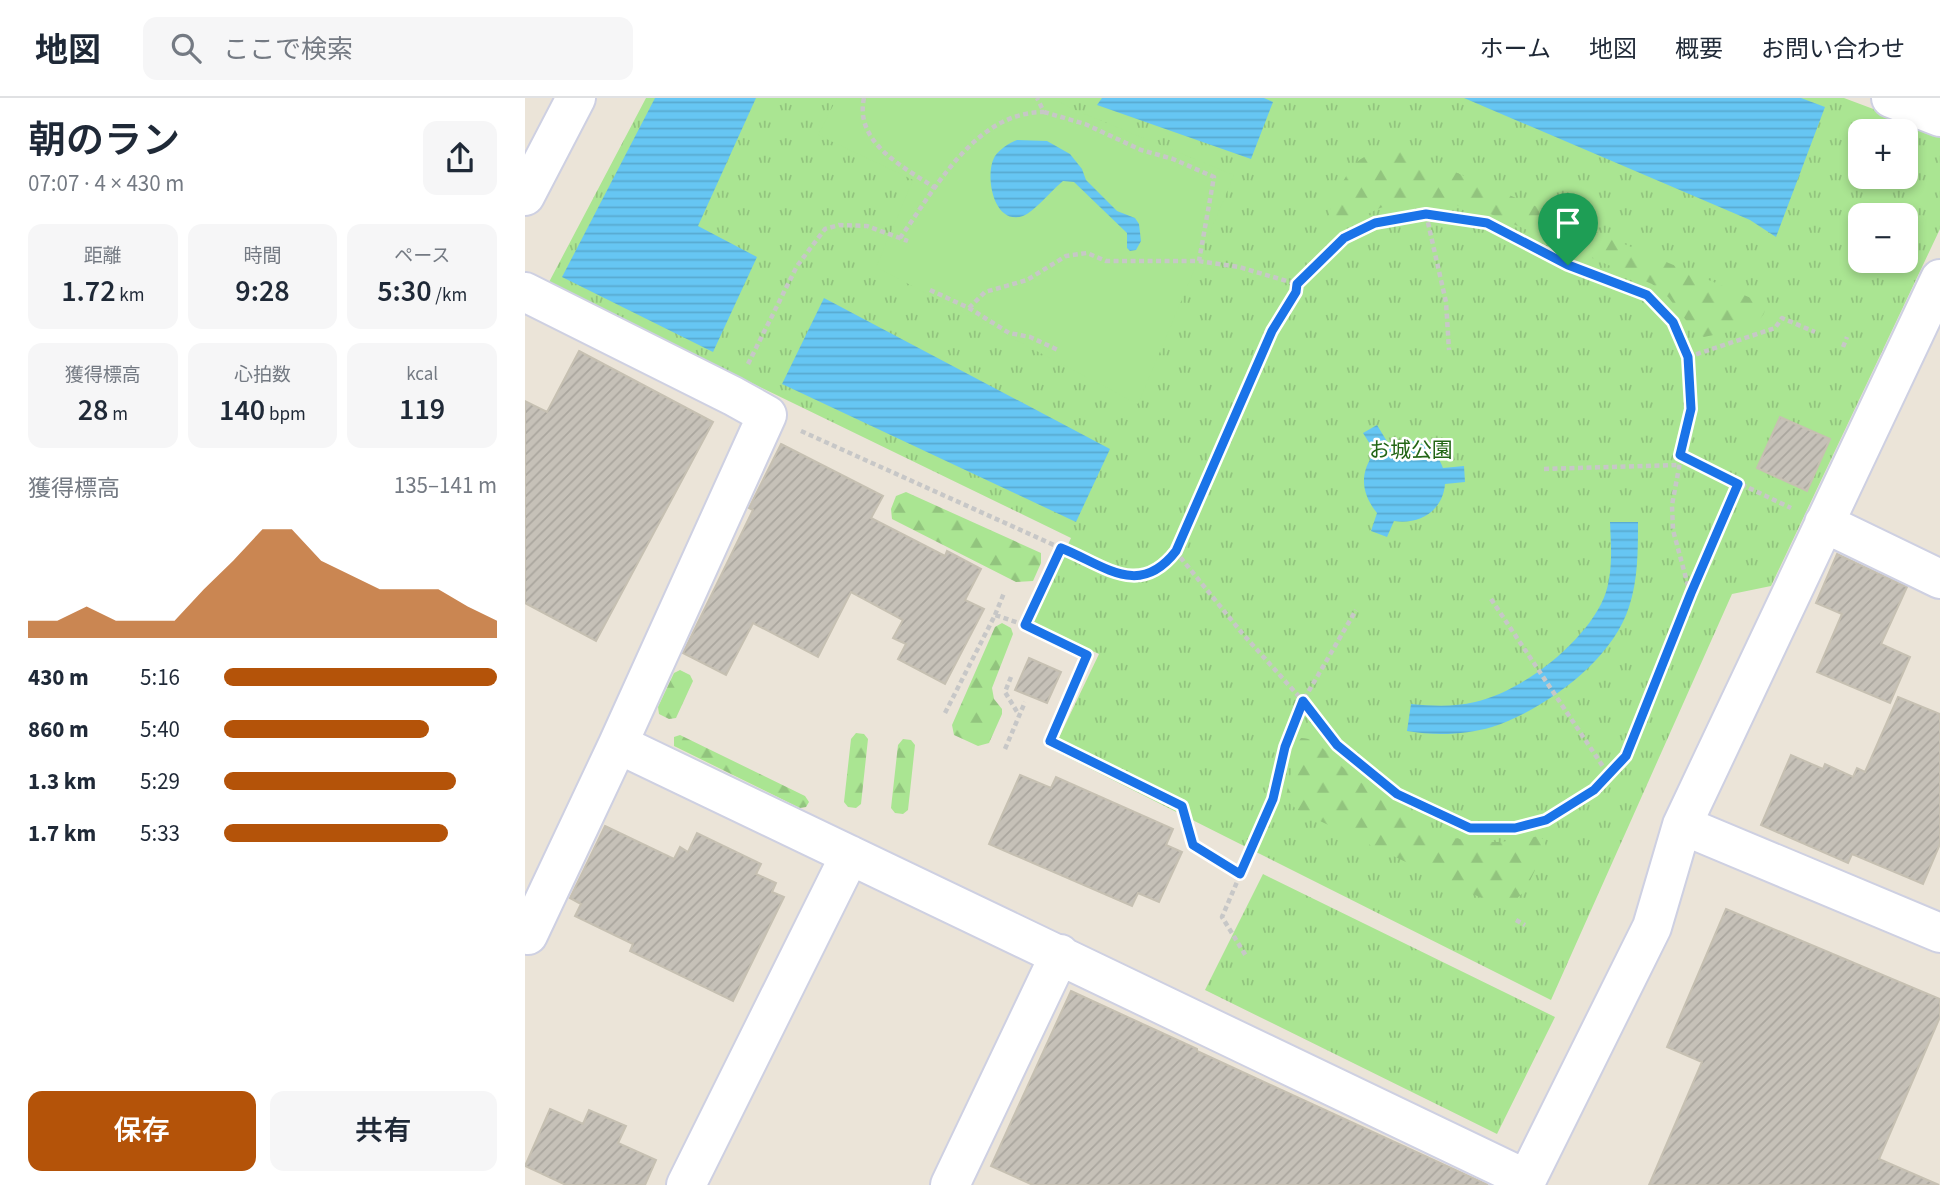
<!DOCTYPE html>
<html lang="ja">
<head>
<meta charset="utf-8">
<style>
  body { margin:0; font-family:"Source Sans 3","Noto Sans JP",sans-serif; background:#f6f6f7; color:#1f2937; height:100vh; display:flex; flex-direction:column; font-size:26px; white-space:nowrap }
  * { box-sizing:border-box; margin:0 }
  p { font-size:23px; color:#747a83 }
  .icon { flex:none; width:38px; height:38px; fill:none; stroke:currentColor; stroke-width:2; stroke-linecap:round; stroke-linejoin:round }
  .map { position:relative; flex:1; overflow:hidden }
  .sheet { display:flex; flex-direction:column; background:#fff; width:525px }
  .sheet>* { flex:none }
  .fabs { position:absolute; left:1323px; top:21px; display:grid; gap:14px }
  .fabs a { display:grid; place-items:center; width:70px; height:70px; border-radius:14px; background:#fff; box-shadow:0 4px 10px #0003; font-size:35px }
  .pin { position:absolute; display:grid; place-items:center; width:60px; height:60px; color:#fff; margin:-72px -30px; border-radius:50% 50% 50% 0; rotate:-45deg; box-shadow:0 0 7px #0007 }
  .pin .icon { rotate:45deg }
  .round { display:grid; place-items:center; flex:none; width:74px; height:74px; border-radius:14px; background:#f6f6f7 }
  .overview { display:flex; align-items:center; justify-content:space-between; height:119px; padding:0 28px }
  h1 { font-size:38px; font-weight:600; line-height:52px }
  .metrics { display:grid; grid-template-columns:repeat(3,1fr); gap:10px; height:119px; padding:7px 28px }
  .metrics div { display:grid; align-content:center; border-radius:14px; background:#f6f6f7; text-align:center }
  .metrics b { font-size:30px; font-weight:600 }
  .metrics small { font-size:19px; font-weight:400 }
  .metrics p { font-size:19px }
  .chart { height:196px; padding:14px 28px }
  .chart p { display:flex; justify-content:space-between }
  .chart svg { width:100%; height:126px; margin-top:7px; fill:#b45309; opacity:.7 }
  .cta { display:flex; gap:14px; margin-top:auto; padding:14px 28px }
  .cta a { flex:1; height:80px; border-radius:14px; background:#b45309; color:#fff; font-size:28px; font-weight:600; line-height:80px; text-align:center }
  .cta a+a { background:#f6f6f7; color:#1f2937 }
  ul { padding:0 28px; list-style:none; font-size:23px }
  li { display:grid; grid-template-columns:112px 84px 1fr; align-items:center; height:52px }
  li i { height:18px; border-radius:9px; background:#b45309 }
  header { display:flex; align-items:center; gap:42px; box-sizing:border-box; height:98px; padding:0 35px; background:#fff; border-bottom:2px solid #e0e1e3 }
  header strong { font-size:33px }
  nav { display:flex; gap:38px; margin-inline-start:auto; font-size:24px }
  .search { width:490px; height:63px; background:#f6f6f7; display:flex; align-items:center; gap:18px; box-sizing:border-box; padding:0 24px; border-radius:14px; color:#747a83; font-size:26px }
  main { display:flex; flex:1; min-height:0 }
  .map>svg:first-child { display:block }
  .grass { fill:url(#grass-tufts); fill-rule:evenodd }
  .forest { fill:url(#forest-firs) }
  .garden { fill:#aae592 }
  .water { fill:url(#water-rules) }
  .building { fill:url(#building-hatch); stroke:#c6c0b2; stroke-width:2 }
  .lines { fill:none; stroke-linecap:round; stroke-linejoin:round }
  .street-casing { stroke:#ced0e2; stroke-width:42 }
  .secondary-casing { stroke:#ced0e2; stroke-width:42 }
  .path { stroke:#c7c7c7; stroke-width:4.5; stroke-dasharray:5 3.5; stroke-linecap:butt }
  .street { stroke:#fff; stroke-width:38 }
  .secondary { stroke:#fff; stroke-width:38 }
  .route-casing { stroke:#fff; stroke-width:14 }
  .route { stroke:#1a73e8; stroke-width:9 }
  .labels { text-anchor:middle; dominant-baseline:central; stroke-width:5; stroke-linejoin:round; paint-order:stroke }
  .park-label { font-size:21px; fill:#236616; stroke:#fff }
</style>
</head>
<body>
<header>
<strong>地図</strong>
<div class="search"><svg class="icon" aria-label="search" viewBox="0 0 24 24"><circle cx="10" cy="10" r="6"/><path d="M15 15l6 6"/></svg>ここで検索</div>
<nav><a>ホーム</a><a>地図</a><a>概要</a><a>お問い合わせ</a></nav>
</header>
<main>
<section class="sheet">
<div class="overview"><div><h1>朝のラン</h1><p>07:07 · 4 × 430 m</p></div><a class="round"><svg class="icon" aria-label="share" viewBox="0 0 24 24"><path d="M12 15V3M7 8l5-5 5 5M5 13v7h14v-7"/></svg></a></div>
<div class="metrics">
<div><p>距離</p><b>1.72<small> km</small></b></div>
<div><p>時間</p><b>9:28</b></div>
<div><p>ペース</p><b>5:30<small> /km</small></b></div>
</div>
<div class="metrics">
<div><p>獲得標高</p><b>28<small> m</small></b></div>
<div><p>心拍数</p><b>140<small> bpm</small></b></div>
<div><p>kcal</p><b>119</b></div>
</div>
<div class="chart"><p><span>獲得標高</span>135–141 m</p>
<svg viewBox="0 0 160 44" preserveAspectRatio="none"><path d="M0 44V38L10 38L20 33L30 38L40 38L50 38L60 27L70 17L80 6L90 6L100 17L110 22L120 27L130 27L140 27L150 33L160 38V44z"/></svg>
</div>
<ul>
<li><b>430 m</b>5:16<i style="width:100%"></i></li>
<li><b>860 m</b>5:40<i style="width:75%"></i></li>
<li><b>1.3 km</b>5:29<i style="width:85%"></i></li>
<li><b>1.7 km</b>5:33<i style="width:82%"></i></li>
</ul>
<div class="cta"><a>保存</a><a>共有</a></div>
</section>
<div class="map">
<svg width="1415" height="1087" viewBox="0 0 1415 1087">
  <defs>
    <pattern id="grass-tufts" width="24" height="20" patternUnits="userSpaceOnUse" patternTransform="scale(1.75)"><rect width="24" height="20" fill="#aae592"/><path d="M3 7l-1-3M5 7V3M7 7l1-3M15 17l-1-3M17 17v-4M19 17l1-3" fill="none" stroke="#92c47e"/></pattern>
    <pattern id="forest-firs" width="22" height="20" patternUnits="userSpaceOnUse" patternTransform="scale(1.75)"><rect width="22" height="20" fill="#aae592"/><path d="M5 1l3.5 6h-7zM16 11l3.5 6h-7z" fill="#92c47e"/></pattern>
    <pattern id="water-rules" width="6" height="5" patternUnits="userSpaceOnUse" patternTransform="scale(1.75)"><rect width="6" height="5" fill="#66c6f3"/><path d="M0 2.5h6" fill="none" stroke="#58aad0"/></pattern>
    <pattern id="building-hatch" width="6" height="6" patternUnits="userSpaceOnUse" patternTransform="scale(1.75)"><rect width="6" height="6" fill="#c6c1b8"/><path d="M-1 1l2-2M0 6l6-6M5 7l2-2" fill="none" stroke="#aaa69e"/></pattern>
  </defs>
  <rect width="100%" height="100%" fill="#ebe4d8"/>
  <path class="grass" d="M121 0H1319L1415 36V131L1246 488 1207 496 1026 902 528 652 574 556 507 525 546 440 23 186ZM1335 33H1381V79H1335ZM1335 117H1381V163H1335Z
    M738 776 1030 919 972 1036 680 892Z"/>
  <path class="forest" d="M869 48 1240 206C1245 230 1196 235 1179 239L1171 235 1143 199 1127 186 954 111C922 105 886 100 855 110 839 116 820 134 804 125 803 114 807 107 811 98 828 63 831 59 869 48Z
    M381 394 516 455V465L508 483 491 484 367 421 366 411 371 398Z
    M477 525 486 530 488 536 467 590 469 601 477 611V616L464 645 453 648 429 637 427 627 470 529Z
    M155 572 165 577 168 583 151 620 144 621 134 616 133 609 149 575Z
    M331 635 339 636 343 641 336 706 331 710 323 709 319 704 326 641Z
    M155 637 280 698 284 704 281 709 275 710 149 648V639Z
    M776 640C790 639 801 654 811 663 838 688 889 726 923 738 953 748 984 744 1014 738L1019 742 1021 749 1000 793 990 802 971 807 774 713 764 705 761 698 773 644Z
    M378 641 386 642 390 647 383 712 378 716 370 715 366 710 373 647Z"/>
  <path class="garden" d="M312 0H527L550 12 709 77 613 306 351 169 388 82 293 37Z"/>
  <path class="water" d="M130 0H231L173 128 232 159 188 254 37 179Z
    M577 0H739L748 4 726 61 572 7Z
    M939 0H1276L1300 9 1251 139 1225 122Z
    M492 42 522 43 545 56 557 71 561 82 592 113 610 120 614 126 616 143 611 152 605 153 602 150V135L549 84 538 83C528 91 509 114 498 118 468 128 459 76 470 58 475 51 484 45 492 42Z
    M299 200 585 351 551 424 257 286Z
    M852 327 863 345C885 337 910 347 918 370L939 368 940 384 920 386C918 413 894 427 869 423L862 439 846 433 852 415C836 395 834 375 850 354L838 335Z
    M1085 424H1113C1113 453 1113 482 1104 509 1087 563 1019 612 967 629 940 637 910 638 882 633L886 606C908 608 929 609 950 604 998 594 1066 540 1081 494 1088 471 1086 447 1085 424Z"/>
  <path class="building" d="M54 253 188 324 71 543 0 505V303L22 314Z
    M1255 319 1305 341 1282 393 1232 370Z
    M256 346 358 398 346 420 420 458 422 453 456 471 440 502 459 511 420 586 373 561 381 546 368 540 378 522 326 494 293 559 228 525 201 577 158 555 228 412 224 410Z
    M1312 456 1382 489 1356 546 1385 559 1365 605 1292 574 1317 516 1291 505Z
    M504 560 536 574 522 605 490 592Z
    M1373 599 1415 616V746L1398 786 1327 756 1323 765 1236 727 1266 657 1298 671 1300 666 1328 679 1332 670 1340 674Z
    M495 677 526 690 531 679 648 731 641 747 657 754 634 804 613 795 607 808 464 746Z
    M80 728 149 761 155 749 163 754 172 735 236 766 231 776 251 785 247 794 259 799 208 903 105 853 108 846 50 818 56 806 45 800Z
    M1201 811 1415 901V919L1354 1061 1414 1087H1124L1177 964 1142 949Z
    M546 893 672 951V953L963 1087H508L466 1068Z
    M25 1011 58 1026 64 1012 101 1028 93 1045 131 1062 120 1087H41L0 1068Z"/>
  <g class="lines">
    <defs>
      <path id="street" d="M1366 0 1415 19
        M0 194 208 298 242 317 93 646 3 837 0 835
        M1299 425 1415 481
        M93 646 1001 1081
        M1157 727 1415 835
        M161 1087 325 757
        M425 1087 535 856
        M999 1087 1127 829 1157 727 1415 181"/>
      <path id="secondary" d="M0 98 51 0"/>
    </defs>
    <use href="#street" class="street-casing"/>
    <use href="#secondary" class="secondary-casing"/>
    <path class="path" d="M339 0C329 45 379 69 410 90
      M519 14 560 26 616 52 648 61 689 79 674 163
      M901 116 921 204 924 252
      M375 140C410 91 450 14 519 14L512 0
      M405 192 444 210 484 235 505 239 533 252
      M444 210 460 194 502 182 541 158 562 155 581 163H674L714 169 772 186
      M1318 249 1322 239
      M1163 259 1250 230 1257 220 1290 234
      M223 266 272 168 300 131 314 127 342 128 383 143
      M276 333 591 475 615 480 641 467 651 454 747 233 770 194 772 186 819 140 850 125 901 116 962 125 1043 167 1121 197 1148 224 1163 259 1165 311 1147 407 1148 432 1165 495 1101 658 1069 692 1021 722 990 730H945L872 696 812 647 778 603 717 535 651 454
      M1155 357 1266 410
      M1019 371 1154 367
      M536 450 500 527 562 557 525 643 658 708 668 747 715 777 748 701 760 649 778 603 831 512
      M1166 494 1213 385
      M966 501 1083 676
      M470 517 479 495
      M486 579 480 594 494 617
      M420 615 470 517 500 527
      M480 651 500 604
      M715 777 697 819 721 858
      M991 822 1000 827"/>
    <use href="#street" class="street"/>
    <use href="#secondary" class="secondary"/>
  </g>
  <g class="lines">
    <defs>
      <path id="route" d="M901 116 962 125 1043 167 1122 197 1148 224 1163 259 1166 311 1155 357 1213 386 1166 495 1101 658 1069 692 1021 722 990 730H945L872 696 812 647 778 603 760 649 748 701 715 776 668 747 657 708 525 643 562 557 500 527 536 450C579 467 614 501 651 453L747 233 771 194 772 186 819 140 850 125Z"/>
    </defs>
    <use href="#route" class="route-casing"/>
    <use href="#route" class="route"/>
  </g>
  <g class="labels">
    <g class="park-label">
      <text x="886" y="352">お城公園</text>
    </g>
  </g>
</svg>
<div class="fabs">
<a>+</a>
<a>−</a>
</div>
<div class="pin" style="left:1043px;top:167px;background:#1e9e55"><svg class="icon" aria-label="arrive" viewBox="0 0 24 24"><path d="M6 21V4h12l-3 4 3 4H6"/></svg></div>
</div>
</main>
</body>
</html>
